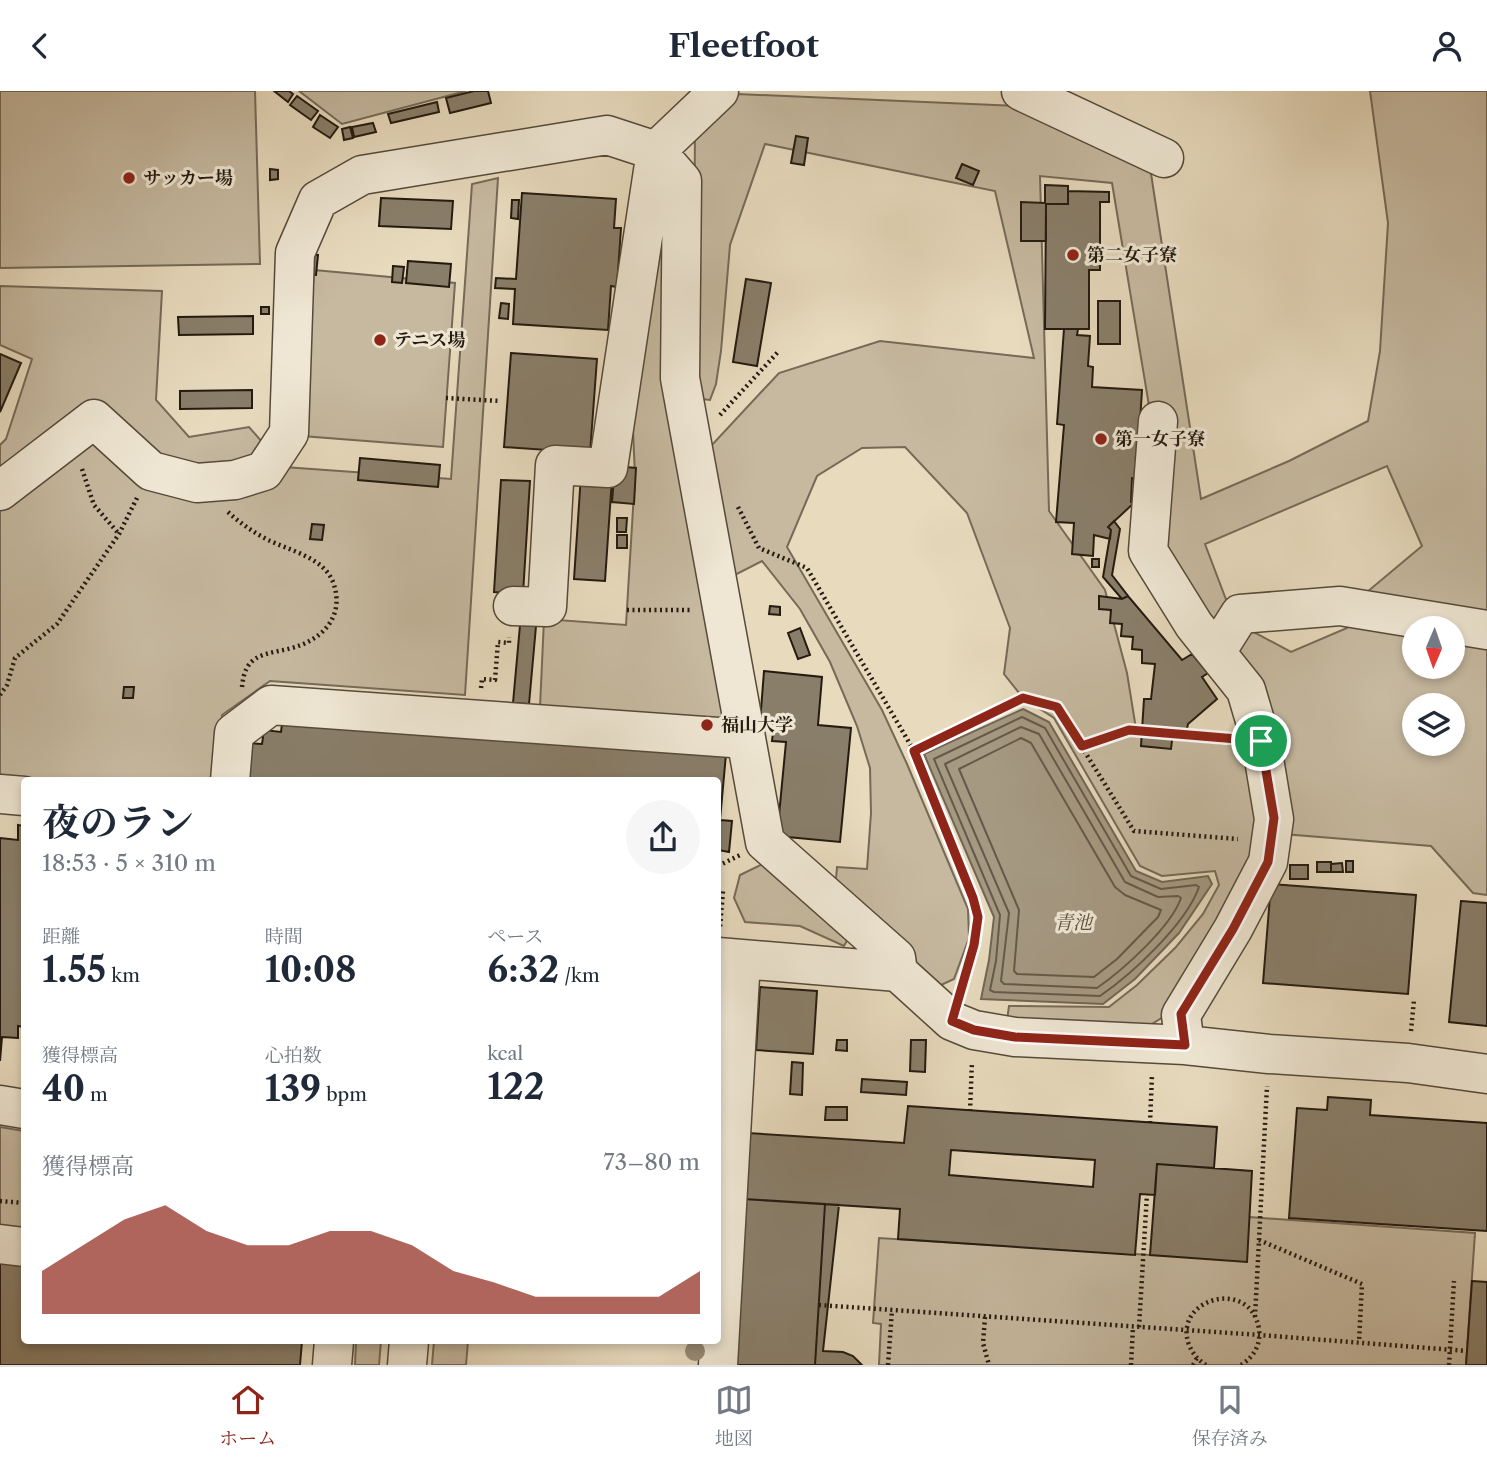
<!DOCTYPE html>
<html lang="ja">
<head>
<meta charset="utf-8">
<style>
  body { margin:0; font-family:"Libre Caslon Text","Noto Serif JP",serif; background:#f6f6f7; color:#1f2937; height:100vh; display:flex; flex-direction:column; font-size:26px; white-space:nowrap }
  * { box-sizing:border-box; margin:0 }
  p { font-size:23px; color:#747a83 }
  .icon { flex:none; width:38px; height:38px; fill:none; stroke:currentColor; stroke-width:2; stroke-linecap:round; stroke-linejoin:round }
  .map { position:relative; flex:1; overflow:hidden }
  .side { position:absolute; left:21px; top:686px; width:700px; height:567px; display:flex; flex-direction:column; background:#fff; border-radius:7px; box-shadow:0 4px 10px #0003 }
  .side>* { flex:none }
  .needle { width:46px; rotate:182deg }
  .controls { position:absolute; left:1402px; top:525px; display:grid; gap:14px }
  .controls a { display:grid; place-items:center; width:63px; height:63px; border-radius:50%; background:#fff; box-shadow:0 4px 10px #0003; font-size:35px }
  .pin { position:absolute; display:grid; place-items:center; width:60px; height:60px; color:#fff; margin:-30px; border:4px solid #fff; border-radius:50%; box-shadow:0 2px 7px #0007 }
  .round { display:grid; place-items:center; flex:none; width:74px; height:74px; border-radius:37px; background:#f6f6f7 }
  .headline { display:flex; align-items:center; justify-content:space-between; height:119px; padding:0 21px }
  h1 { font-size:38px; font-weight:700; line-height:52px }
  .stats { display:grid; grid-template-columns:repeat(3,1fr); gap:10px; height:119px; padding:7px 21px }
  .stats div { display:grid; align-content:center }
  .stats b { font-size:35px; font-weight:700 }
  .stats small { font-size:19px; font-weight:400 }
  .stats p { font-size:19px }
  .chart { height:196px; padding:14px 21px }
  .chart p { display:flex; justify-content:space-between }
  .chart svg { width:100%; height:126px; margin-top:7px; fill:#8f2418; opacity:.7 }
  header { display:flex; justify-content:space-between; align-items:center; height:91px; padding:0 21px; background:#fff; font-size:32px; font-weight:700 }
  .tabs { display:flex; justify-content:space-around; align-items:center; height:98px; border-top:2px solid #e0e1e3; background:#fff; font-size:19px; color:#747a83 }
  .tabs a { display:grid; justify-items:center; gap:4px }
  .tabs .on { color:#8f2418 }
  .map>svg:first-child { display:block }
  .green { fill:#c6b9a0; stroke:#756a58; stroke-width:2; fill-rule:evenodd }
  .water { fill:#a59982; stroke:#716654; stroke-width:2 }
  .lines { fill:none; stroke-linecap:round; stroke-linejoin:round }
  .shore { stroke:#645a49; stroke-width:2 }
  .building { fill:#897e6a; stroke:#241a10; stroke-width:2; fill-rule:evenodd }
  .minor-casing { stroke:#554a3b; stroke-width:41 }
  .path { stroke:#241a10; stroke-width:4.5; stroke-dasharray:2 3.5; stroke-linecap:butt }
  .minor { stroke:#efe7d4; stroke-width:38 }
  .tree { fill:#978b76 }
  .route-casing { stroke:#fff; stroke-width:14 }
  .route { stroke:#8f2418; stroke-width:9 }
  .poi-dot { fill:#8f2418; stroke:#efe7d4; stroke-width:2.5 }
  .labels { text-anchor:middle; dominant-baseline:central; stroke-width:6; stroke-linejoin:round; paint-order:stroke }
  .poi-label { font-size:18px; font-weight:bold; fill:#241a10; stroke:#efe7d4; text-anchor:start }
  .water-label { font-size:19px; font-style:italic; fill:#584d3e; stroke:#efe7d4 }
</style>
</head>
<body>
<header><svg class="icon" aria-label="back" viewBox="0 0 24 24"><path d="M15 5l-7 7 7 7"/></svg>Fleetfoot<svg class="icon" aria-label="person" viewBox="0 0 24 24"><circle cx="12" cy="8" r="4"/><path d="M4 21q1-7 8-7t8 7"/></svg></header>
<div class="map">
<svg width="1487" height="1274" viewBox="0 0 1487 1274">
  <rect width="100%" height="100%" fill="#e7dabd"/>
  <filter id="stains"><feTurbulence type="fractalNoise" baseFrequency=".00286" numOctaves="4"/><feColorMatrix values="0 0 0 0 .2 0 0 0 0 .09 0 0 0 0 .02 0 0 0 .5 -.17"/></filter>
  <radialGradient id="worn" r=".72"><stop offset=".6" stop-color="#630" stop-opacity="0"/><stop offset="1" stop-color="#630" stop-opacity=".3"/></radialGradient>
  <path class="green" d="M0 0H255L260 173 0 177Z
    M299 0H466L342 33Z
    M1370 0H1487V804L1473 802 1431 755 1283 743 1230 566 1252 540 1291 561 1347 537 1361 506 1422 455 1387 375 1205 453 1230 519 1211 547 1156 458 1167 423 1112 92 1040 85 1049 420 1105 499 1127 582 1137 644 1255 656 1264 759 1168 923 1147 936 1007 929 1009 915 1109 916 1137 894 1176 856 1203 823 1219 794 1215 780 1162 785 1140 775 1054 627 1023 607 1004 583 1010 537 967 422 905 356 862 357 817 385 787 456 882 619 907 673 968 818 969 847 954 888 939 895 835 799 837 776 867 778 871 722 870 677 857 635 830 571 800 518 762 470 727 488 710 356 779 282 880 250 1034 267 995 100 765 53 730 154 721 260 716 293 710 309 693 307 695 40 737 3 1019 15 1150 76 1201 408 1289 370 1368 330 1380 260 1388 132ZM1414 537H1452V576H1414ZM1414 614H1452V653H1414Z
    M498 87 465 604 270 590 222 624 217 689 24 690 0 695V354L6 348 32 268 0 254V195L162 200 156 309 189 346 249 336 284 376 451 388 472 93Z
    M658 97 728 630 540 616 544 528 626 534 635 385 631 294Z
    M314 179 455 192 443 356 302 345Z
    M765 772 849 846 844 855 800 835 745 831 734 807 740 784Z
    M0 1036 24 1040V1140L0 1138Z
    M1249 1126 1475 1142 1466 1274H879L881 1233 873 1232 879 1147 1150 1164Z
    M356 1250H381L379 1274H355Z
    M434 1250H468L466 1274H432Z"/>
  <path class="water" d="M1023 618 1049 631 1136 780 1162 791 1208 785 1212 793 1179 842 1135 888 1103 913 981 908 989 869 994 826 924 663Z"/>
  <g class="lines">
    <path class="shore" d="M1022 626 1045 637 1131 785 1161 798 1196 794 1199 796C1186 833 1132 883 1100 905L994 901 990 899 996 870 1000 824 934 668Z
      M1021 636 1039 643 1125 791 1158 806 1178 805 1181 807C1171 836 1123 879 1097 897L1004 893 1001 890 1009 822 945 673Z
      M1021 647 1031 652 1115 796 1125 804 1161 819 1158 826 1117 868 1094 886 1017 883 1014 880 1019 819 959 678Z"/>
  </g>
  <path class="building" d="M274 0H289L293 3 288 11Z
    M474 0H488L491 12 450 22 446 7Z
    M297 5 318 20 311 29 290 14Z
    M437 11 439 21 391 32 388 23Z
    M320 24 338 36 330 47 313 36Z
    M373 32 376 41 354 46 352 36Z
    M350 36 353 47 344 49 342 38Z
    M796 45 808 47 804 74 791 72Z
    M962 73 979 80 973 94 956 87Z
    M270 78 278 79V88L270 89Z
    M1045 94 1068 95V113H1046V150H1021V111L1045 112Z
    M1068 100 1109 101V111H1100V179H1089V238H1045L1046 113H1068Z
    M522 102 616 108 614 137H621L617 196 611 195 608 239 513 233 515 198 495 197 496 187 516 188Z
    M381 107 453 110 451 138 379 135Z
    M512 109H519L518 128 511 127Z
    M309 163 318 164 316 184 307 183Z
    M408 170 451 173 449 196 406 192Z
    M393 175 404 176 402 192 392 191Z
    M746 188 771 192 757 275 733 271Z
    M1098 210H1120V253H1098Z
    M501 212 509 213 508 228 499 227Z
    M261 216H269V223H261Z
    M253 225V243L179 244 178 226Z
    M1064 238H1078L1077 244 1090 245 1088 275 1093 276 1092 296 1142 299 1138 363 1142 388 1132 387 1131 411H1135L1108 436 1111 439 1110 448 1094 444 1093 465 1072 463 1074 432 1056 431 1064 334 1057 333Z
    M511 262 597 268 590 362 504 356Z
    M0 263 21 272 0 321Z
    M252 299V317L180 318V300Z
    M360 367 440 374 438 396 358 389Z
    M615 375 636 377 634 413 612 411Z
    M581 384 612 387 605 490 574 488Z
    M501 389 530 390 523 503 494 501Z
    M617 427H627L626 441H617Z
    M1114 430 1120 438 1112 484 1128 505 1122 508 1103 486 1111 439 1108 436Z
    M312 433 324 434 322 449 310 448Z
    M617 444H627V457H617Z
    M1092 468H1099V476H1092Z
    M1099 505 1122 508 1128 505 1182 569 1192 563 1208 582 1202 586 1217 608 1188 633 1186 642 1173 641 1171 658 1141 655 1144 608H1151L1155 573 1142 572V559L1132 558 1133 546 1121 545 1122 533 1110 532 1111 519 1099 518Z
    M522 512 538 513 529 613 513 612Z
    M770 515 780 516V524L769 523Z
    M800 537 810 564 798 568 788 542Z
    M764 580 822 586 818 634 851 637 840 751 777 745 786 651 772 650 774 633 760 632Z
    M124 596H134L133 607H123Z
    M283 624 726 663 720 729 732 730 729 761 718 759V690H245L248 652 262 653 264 639 281 641Z
    M18 734 24 735V936L18 935V947L2 946 0 970V747L18 749Z
    M1346 770H1353V781H1346Z
    M1317 771H1331V781H1317Z
    M1342 772 1343 781H1331V773Z
    M1290 774H1308V788H1290Z
    M1271 793 1416 804 1408 903 1263 892Z
    M1461 810 1487 812V935L1449 931Z
    M760 896 817 900 813 963 756 959Z
    M837 949H847V960L836 959Z
    M911 949H926L925 981 910 980Z
    M792 971 803 972 802 1004 790 1003Z
    M862 988 907 991 906 1004 861 1001Z
    M1328 1006 1371 1009 1370 1024 1487 1032V1140L1289 1127 1297 1017 1327 1019Z
    M908 1015 1217 1036 1214 1077 1157 1073 1155 1104 1140 1103 1135 1164 898 1148 900 1118 744 1108 748 1042 904 1052ZM951 1059 1095 1069 1093 1096 949 1084Z
    M826 1016H847V1029H825Z
    M1157 1073 1252 1080 1247 1171 1150 1164Z
    M744 1108 825 1113 815 1274H734Z
    M825 1113 839 1114 823 1260 843 1261 853 1265 862 1274H815Z
    M0 1168 24 1171V1250H302L300 1274H0Z
    M1472 1190 1487 1191V1274H1466Z"/>
  <g class="lines">
    <defs>
      <path id="minor" d="M1021 0 1164 67
        M1158 330 1148 460 1194 534 1246 599 1261 650 1274 728 1268 771 1233 838 1181 924 1185 954
        M0 400 94 328 151 380 197 392 235 389 264 380 289 342 295 162 318 109 362 84 607 44 656 60 682 90 680 287 765 751 896 867 898 881
        M513 515 547 516 555 374 608 377 656 60 719 0
        M1216 561 1240 523 1340 515 1487 539
        M230 690 234 642 271 614 746 648
        M0 703 24 705
        M718 866 898 881 952 930 974 939 1015 946 1185 954 1269 963 1408 972 1487 983
        M0 1014 24 1018
        M0 1153 24 1156
        M332 1274 334 1250
        M407 1274 409 1250
        M718 1274 741 868"/>
    </defs>
    <use href="#minor" class="minor-casing"/>
    <path class="path" d="M446 307 500 310
      M720 324 778 261
      M82 378 94 414 119 443
      M738 416 759 457 807 477 914 660
      M228 421C240 432 253 441 268 449 289 459 324 467 333 491 344 521 328 543 301 554 287 560 267 560 255 568 245 575 243 586 242 596
      M627 519H693
      M481 597 482 588 495 589 498 551 509 552V546
      M0 604 7 594 15 567 57 533 119 443 137 407
      M1082 655 1129 639 1228 648
      M718 775 740 764
      M718 800H723L720 837
      M961 895C971 864 981 840 973 807L914 660 1023 607 1057 616 1134 740 1238 748
      M1411 940 1414 909
      M970 1020 972 971
      M1150 1032 1152 984
      M0 1110 24 1112
      M1259 1149 1362 1193 1359 1251
      M819 1214 1260 1244 1467 1260
      M985 1226 983 1252 989 1274
      M1255 1226 1267 995
      M1139 1236 1147 1103
      M888 1274 892 1219
      M1131 1274 1133 1236
      M1193 1274 1197 1267
      M1206 1274C1198 1269 1193 1263 1189 1254 1172 1207 1251 1186 1259 1238 1261 1253 1254 1266 1241 1274
      M1449 1274 1454 1190"/>
    <use href="#minor" class="minor"/>
  </g>
  <circle class="tree" cx="695" cy="1260" r="10"/>
  <g class="lines">
    <defs>
      <path id="route" d="M1023 607 1057 616 1082 655 1129 639 1261 650 1274 727 1268 771 1233 838 1181 923 1185 954 1015 946 974 939 952 930 974 854 978 826 973 807 914 660Z"/>
    </defs>
    <use href="#route" class="route-casing"/>
    <use href="#route" class="route"/>
  </g>
  <g class="poi-dot">
    <circle cx="129" cy="87" r="7"/>
    <circle cx="1073" cy="164" r="7"/>
    <circle cx="380" cy="249" r="7"/>
    <circle cx="1101" cy="348" r="7"/>
    <circle cx="707" cy="634" r="7"/>
  </g>
  <g class="labels">
    <g class="poi-label">
      <text x="143" y="87">サッカー場</text>
      <text x="1087" y="164">第二女子寮</text>
      <text x="394" y="249">テニス場</text>
      <text x="1115" y="348">第一女子寮</text>
      <text x="721" y="634">福山大学</text>
    </g>
    <g class="water-label">
      <text x="1073" y="831">青池</text>
    </g>
  </g>
  <rect width="100%" height="100%" filter="url(#stains)"/>
  <rect width="100%" height="100%" fill="url(#worn)"/>
</svg>
<div class="controls">
<a><svg class="needle" viewBox="-14 -14 28 28"><path d="M0-13l5 13h-10z" fill="#e53935"/><path d="M0 13l5-13h-10z" fill="#747a83"/></svg></a>
<a><svg class="icon" aria-label="layers" viewBox="0 0 24 24"><path d="M12 4l9 5-9 5-9-5zM3 14l9 5 9-5"/></svg></a>
</div>
<div class="pin" style="left:1261px;top:650px;background:#1e9e55"><svg class="icon" aria-label="arrive" viewBox="0 0 24 24"><path d="M6 21V4h12l-3 4 3 4H6"/></svg></div>
<section class="side">
<div class="headline"><div><h1>夜のラン</h1><p>18:53 · 5 × 310 m</p></div><a class="round"><svg class="icon" aria-label="share" viewBox="0 0 24 24"><path d="M12 15V3M7 8l5-5 5 5M5 13v7h14v-7"/></svg></a></div>
<div class="stats">
<div><p>距離</p><b>1.55<small> km</small></b></div>
<div><p>時間</p><b>10:08</b></div>
<div><p>ペース</p><b>6:32<small> /km</small></b></div>
</div>
<div class="stats">
<div><p>獲得標高</p><b>40<small> m</small></b></div>
<div><p>心拍数</p><b>139<small> bpm</small></b></div>
<div><p>kcal</p><b>122</b></div>
</div>
<div class="chart"><p><span>獲得標高</span>73–80 m</p>
<svg viewBox="0 0 160 44" preserveAspectRatio="none"><path d="M0 44V29L10 20L20 11L30 6L40 15L50 20L60 20L70 15L80 15L90 20L100 29L110 33L120 38L130 38L140 38L150 38L160 29V44z"/></svg>
</div>
</section>
</div>
<nav class="tabs">
<a class="on"><svg class="icon" aria-label="home" viewBox="0 0 24 24"><path d="M3 11l9-7 9 7M6 9v11h12V9"/></svg>ホーム</a>
<a><svg class="icon" aria-label="map" viewBox="0 0 24 24"><path d="M3 6l6-2 6 2 6-2v14l-6 2-6-2-6 2zM9 4v14M15 6v14"/></svg>地図</a>
<a><svg class="icon" aria-label="saved" viewBox="0 0 24 24"><path d="M7 4h10v16l-5-4-5 4z"/></svg>保存済み</a>
</nav>
</body>
</html>
